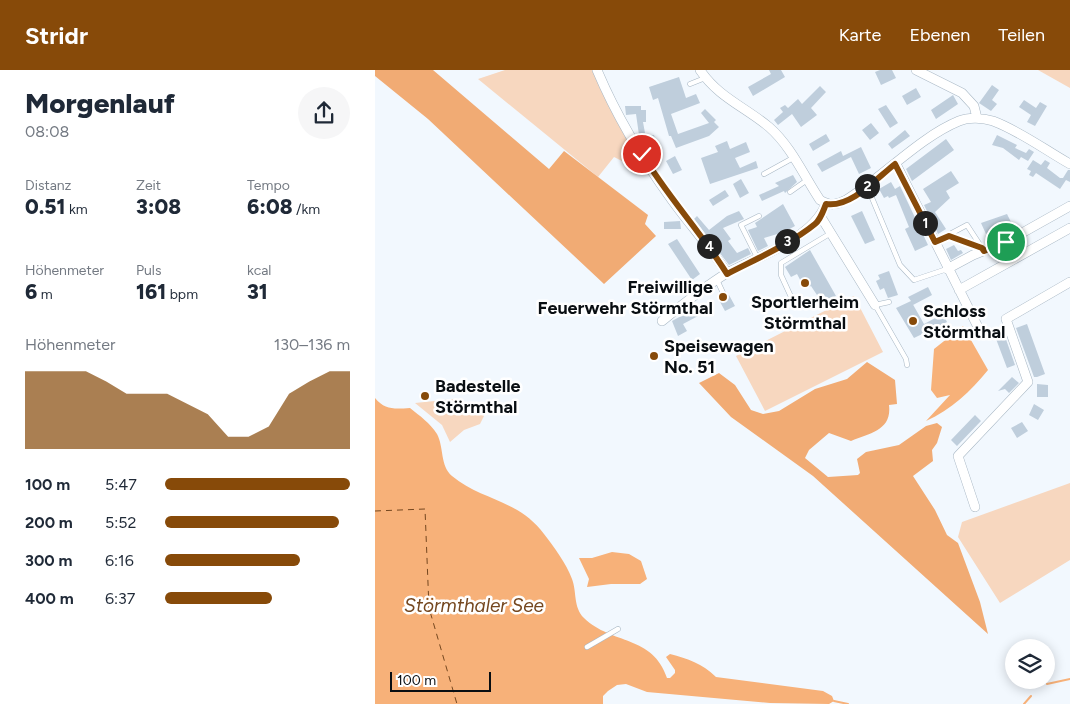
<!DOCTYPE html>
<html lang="de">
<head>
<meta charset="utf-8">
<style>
  body { margin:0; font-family:Figtree,sans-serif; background:#f6f6f7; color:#1f2937; height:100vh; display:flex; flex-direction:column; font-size:19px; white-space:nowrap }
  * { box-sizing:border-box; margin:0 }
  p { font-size:16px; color:#747a83 }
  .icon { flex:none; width:28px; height:28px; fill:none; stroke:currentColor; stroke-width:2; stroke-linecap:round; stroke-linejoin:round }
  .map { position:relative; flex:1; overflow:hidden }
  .details { display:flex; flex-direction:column; background:#fff; width:375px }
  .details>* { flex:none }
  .controls { position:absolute; left:630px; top:569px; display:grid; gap:10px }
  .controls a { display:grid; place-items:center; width:50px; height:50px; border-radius:50%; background:#fff; box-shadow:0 2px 12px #0003; font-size:25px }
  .scale { position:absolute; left:15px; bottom:12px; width:101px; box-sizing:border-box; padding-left:5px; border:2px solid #090e12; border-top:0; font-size:14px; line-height:18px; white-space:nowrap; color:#090e12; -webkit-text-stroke:4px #fff; paint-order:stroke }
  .pin { position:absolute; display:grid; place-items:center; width:42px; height:42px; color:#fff; margin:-21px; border:2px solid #fff; border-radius:50%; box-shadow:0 1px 5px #0007 }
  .km { position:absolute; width:25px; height:25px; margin:-12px; border-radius:50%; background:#222; color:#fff; font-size:14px; line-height:25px; text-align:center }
  .round { display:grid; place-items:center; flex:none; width:52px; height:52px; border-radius:26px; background:#f6f6f7 }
  .head { display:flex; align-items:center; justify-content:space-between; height:85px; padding:0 25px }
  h1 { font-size:28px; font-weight:800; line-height:38px }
  .figures { display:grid; grid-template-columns:repeat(3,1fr); gap:8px; height:85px; padding:5px 25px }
  .figures div { display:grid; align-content:center }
  .figures b { font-size:21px; font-weight:800 }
  .figures small { font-size:14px; font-weight:400 }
  .figures p { font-size:14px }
  .chart { height:140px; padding:10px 25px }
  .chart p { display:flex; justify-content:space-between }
  .chart svg { width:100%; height:90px; margin-top:5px; fill:#874a09; opacity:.7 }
  ul { padding:0 25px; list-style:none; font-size:16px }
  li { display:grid; grid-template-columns:80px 60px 1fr; align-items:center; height:38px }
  li i { height:12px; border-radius:6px; background:#874a09 }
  header { display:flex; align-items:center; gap:30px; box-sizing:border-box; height:70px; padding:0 25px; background:#874a09; color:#fff }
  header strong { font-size:24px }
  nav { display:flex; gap:28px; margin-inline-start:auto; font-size:18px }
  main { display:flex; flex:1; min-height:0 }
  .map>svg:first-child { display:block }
  .green { fill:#f7d7bf }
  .forest { fill:#f1ab74 }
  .water { fill:#f7b179 }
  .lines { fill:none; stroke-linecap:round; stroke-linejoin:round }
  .stream { stroke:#f7b179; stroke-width:2 }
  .ferry { stroke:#75471f; stroke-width:1; stroke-dasharray:6 5; stroke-linecap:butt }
  .building { fill:#bfcedc }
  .service-casing { stroke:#a8b7c4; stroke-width:5.5 }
  .minor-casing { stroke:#a8b7c4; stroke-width:10 }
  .service { stroke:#fff; stroke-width:4.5 }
  .minor { stroke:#fff; stroke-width:9 }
  .route-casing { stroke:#fff; stroke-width:10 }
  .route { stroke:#874a09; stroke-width:6 }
  .poi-dot { fill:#874a09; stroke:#fff; stroke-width:2 }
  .labels { text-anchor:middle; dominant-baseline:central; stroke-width:5; stroke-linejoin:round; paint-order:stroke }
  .poi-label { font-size:18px; font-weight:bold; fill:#090e12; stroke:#fff; text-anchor:start }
  .water-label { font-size:19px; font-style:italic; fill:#75471f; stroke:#fff }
</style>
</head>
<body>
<header>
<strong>Stridr</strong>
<nav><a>Karte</a><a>Ebenen</a><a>Teilen</a></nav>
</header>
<main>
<section class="details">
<div class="head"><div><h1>Morgenlauf</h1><p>08:08</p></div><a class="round"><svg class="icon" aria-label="share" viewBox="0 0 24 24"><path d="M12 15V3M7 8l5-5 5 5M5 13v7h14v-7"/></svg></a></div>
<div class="figures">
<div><p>Distanz</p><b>0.51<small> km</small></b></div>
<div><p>Zeit</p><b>3:08</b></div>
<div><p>Tempo</p><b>6:08<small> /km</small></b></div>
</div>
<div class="figures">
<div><p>Höhenmeter</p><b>6<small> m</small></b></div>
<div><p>Puls</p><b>161<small> bpm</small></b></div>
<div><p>kcal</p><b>31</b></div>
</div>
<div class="chart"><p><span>Höhenmeter</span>130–136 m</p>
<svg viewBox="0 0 160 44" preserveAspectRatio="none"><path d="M0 44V6L10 6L20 6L30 6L40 11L50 17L60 17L70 17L80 22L90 27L100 38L110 38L120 33L130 17L140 11L150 6L160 6V44z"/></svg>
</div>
<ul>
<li><b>100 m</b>5:47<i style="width:100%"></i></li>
<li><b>200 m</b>5:52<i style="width:94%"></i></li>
<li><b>300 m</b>6:16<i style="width:73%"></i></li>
<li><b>400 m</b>6:37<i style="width:58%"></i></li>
</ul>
</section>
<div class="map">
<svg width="695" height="634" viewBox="0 0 695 634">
  <rect width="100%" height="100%" fill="#f2f8fe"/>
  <path class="green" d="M130 0H218L261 80 247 91 239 87 223 107 103 9Z
    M663 0H695V18Z
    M479 226 508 282 390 341 361 286Z
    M79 329 101 336 109 346 105 354 89 360 75 372 67 355 40 333Z
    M695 413V490L625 533 583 467 587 452Z"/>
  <path class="forest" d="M0 0H58L174 99 189 81 273 145 270 154 281 166 229 214 53 49 0 6Z
    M492 292 520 310 522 334 514 335C517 360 496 363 476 371L454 363 434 380 430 388 453 407 483 405 485 403 482 389 491 382 524 375 551 356 562 353 567 357 562 373 557 380 558 391 538 406 560 440 572 465 583 473 605 532 613 564 438 406 356 347 324 313 344 303 360 315 376 340 388 344 404 341 440 319 472 309Z"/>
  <path class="water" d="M588 256 613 300C596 321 576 340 551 351L575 325 562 328 556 320 559 279Z
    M0 328C10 340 19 339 35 338 45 346 55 353 62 364 69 377 65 396 77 406 107 431 143 429 169 464 179 477 191 493 197 509 202 522 198 537 209 548 237 575 278 565 292 608H295L300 603V600L291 587 295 584C313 589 327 593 341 607L448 621 457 626 459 631 454 634 395 633 272 622 251 614 242 615 233 621 228 626V634H0Z
    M237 482 254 484 266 491 272 509 265 514H236L212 517 214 509 204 488H217Z"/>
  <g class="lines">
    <path class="stream" d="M672 614 695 609
      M459 631 473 634
      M649 634 656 626"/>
    <path class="ferry" d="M0 441 50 439 54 538 82 634"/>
  </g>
  <path class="building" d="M394 0H406L410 7 378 26 373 17 396 4Z
    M505 0H517L521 8 506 15 500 2Z
    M304 7 311 28 321 24 325 33 296 44 303 64 334 53 326 43 330 39 341 50 339 52 344 57 334 66 301 78 296 66H294L283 28 278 30 274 17Z
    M617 15 624 20 617 30 622 34 616 41 604 33Z
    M445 16 451 22 436 38 442 45 426 57 417 44 403 55 399 50 408 42 405 38 410 35 413 38 423 29 427 34Z
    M541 18 546 27 532 35 527 26Z
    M578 25 583 34 561 49 556 40Z
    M649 30 661 38 665 32 672 36 660 56 652 52 656 45 644 37Z
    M511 35 523 53 515 58 503 39Z
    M250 36H266V40H271V52H268L270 63 264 65 261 44 251 45Z
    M496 53 504 63 495 70 487 60Z
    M530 60 535 66 517 79 513 74Z
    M451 64 455 71 438 81 434 74Z
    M279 65 281 74 269 76 267 68Z
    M622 65 642 75 640 78 651 83 654 79 659 82 653 91 646 87 644 90 628 78 617 75Z
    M571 69 579 80 537 111 531 99Z
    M352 71 355 79 371 72 375 82 360 88 365 98 381 91 383 98 335 114 326 88 343 82 340 76Z
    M486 77 496 98 484 104 476 87 447 102 442 94 466 81 468 86Z
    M300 86 307 100 298 104 291 91Z
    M658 90 666 95 670 90 675 93 672 98 685 108H688L693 100H695V112L691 110 685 119 661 103 658 107 654 105 656 101 652 99Z
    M576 101 584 113 571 121 575 128 560 142 571 159 563 164 549 135 556 132 548 119Z
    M418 105 422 112 410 123 409 121 387 131 384 125 404 116 400 113Z
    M366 109 374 123 365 128 358 114Z
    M516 112 520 119 525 116 553 175 540 181 530 159 534 157 521 125 514 128 513 126 509 128 504 119Z
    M350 120 354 126 338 136 334 130Z
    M408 134 420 156 409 162 389 168 393 176 383 181 373 160 382 157 380 153Z
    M364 141 369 149 348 158 356 169 353 171 362 183 373 178 376 184 354 195 319 149 322 146 334 160 352 146Z
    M487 141 500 170 490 174 476 146Z
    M632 144 639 158 631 162 628 155 611 164 606 153Z
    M305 151 306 159H289V152Z
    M302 169 325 204 317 210 293 174Z
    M579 175 583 181 586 180 588 183 576 190 571 179Z
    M435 180 461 226 452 231 449 225 444 228 436 216 430 219 422 204 416 207 410 197Z
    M514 201 523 225 513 228 509 218 505 220 501 211 505 209 503 205Z
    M553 217 557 225 538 235 536 231 549 254 568 244 572 252 539 268 521 238 536 231 533 227Z
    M354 225 360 236 350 241 344 230 351 228Z
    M321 238 325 245 308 254 312 261 303 266 297 251Z
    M652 254 670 304 662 307H659L641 258Z
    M627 258 640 295 632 298 618 261Z
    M637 307 644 313 634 323 630 319 623 321Z
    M662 314 673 315V327H662Z
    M659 334 669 340 663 350 654 345Z
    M600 345 606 351 582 376 576 370Z
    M647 352 653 361 642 368 636 358Z"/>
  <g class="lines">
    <defs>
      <path id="service" d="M315 14 330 8
        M389 104 418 88
        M492 116 525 195 539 210 572 199
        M415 122 432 110
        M574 166 607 178
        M560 172 592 155 609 181
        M383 189 366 155 384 146
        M342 210 349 225
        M417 229 406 205V193L456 163
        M514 232 500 235 531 289 532 295
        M212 577 243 559"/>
      <path id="minor" d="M222 0C241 45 268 90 297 130 315 155 335 177 352 203
        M325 0C343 27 370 37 394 57 416 76 429 106 445 130 455 136 461 135 471 130 508 107 545 67 584 51 594 47 608 48 618 51 645 61 670 80 695 94
        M541 0 587 23 599 36 602 48
        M521 94 606 263
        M446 147 500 235
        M572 199 598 185 631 172 695 136
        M584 220 695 158
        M287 251C308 234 329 217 352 203 384 186 437 169 451 134
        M600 437 583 386 653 312 631 249 695 212"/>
    </defs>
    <use href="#service" class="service-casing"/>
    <use href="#minor" class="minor-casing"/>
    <use href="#service" class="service"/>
    <use href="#minor" class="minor"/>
  </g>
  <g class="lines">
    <defs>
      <path id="route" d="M267 84C292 126 326 162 352 204 379 190 417 173 440 154 446 149 448 141 451 134 476 138 502 108 520 94L560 172 574 166 607 178 609 181 631 172"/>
    </defs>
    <use href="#route" class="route-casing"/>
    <use href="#route" class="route"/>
  </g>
  <g class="poi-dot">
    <circle cx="430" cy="213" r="5"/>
    <circle cx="348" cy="227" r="5"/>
    <circle cx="538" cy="251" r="5"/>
    <circle cx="279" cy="286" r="5"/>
    <circle cx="50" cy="326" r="5"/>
  </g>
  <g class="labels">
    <g class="poi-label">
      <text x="338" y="217" text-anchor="end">Freiwillige<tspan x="338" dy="21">Feuerwehr Störmthal</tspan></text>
      <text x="430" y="232" text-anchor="middle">Sportlerheim<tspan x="430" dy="21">Störmthal</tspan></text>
      <text x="548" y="241">Schloss<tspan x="548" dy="21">Störmthal</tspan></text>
      <text x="289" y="276">Speisewagen<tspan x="289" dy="21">No. 51</tspan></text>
      <text x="60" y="316">Badestelle<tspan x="60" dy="21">Störmthal</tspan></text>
    </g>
    <g class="water-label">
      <text x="99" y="535">Störmthaler See</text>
    </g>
  </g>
</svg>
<div class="controls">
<a><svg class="icon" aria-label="layers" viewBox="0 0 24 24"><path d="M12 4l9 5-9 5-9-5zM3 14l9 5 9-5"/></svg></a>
</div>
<div class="scale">100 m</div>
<div class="pin" style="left:631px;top:172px;background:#1e9e55"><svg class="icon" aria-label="arrive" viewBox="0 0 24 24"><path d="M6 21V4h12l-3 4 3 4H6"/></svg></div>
<div class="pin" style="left:267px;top:84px;background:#d93025"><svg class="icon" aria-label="check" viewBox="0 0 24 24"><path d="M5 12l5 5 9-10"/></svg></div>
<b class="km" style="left:550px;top:153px">1</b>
<b class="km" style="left:492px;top:116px">2</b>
<b class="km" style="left:412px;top:171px">3</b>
<b class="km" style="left:334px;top:176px">4</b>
</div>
</main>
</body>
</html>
